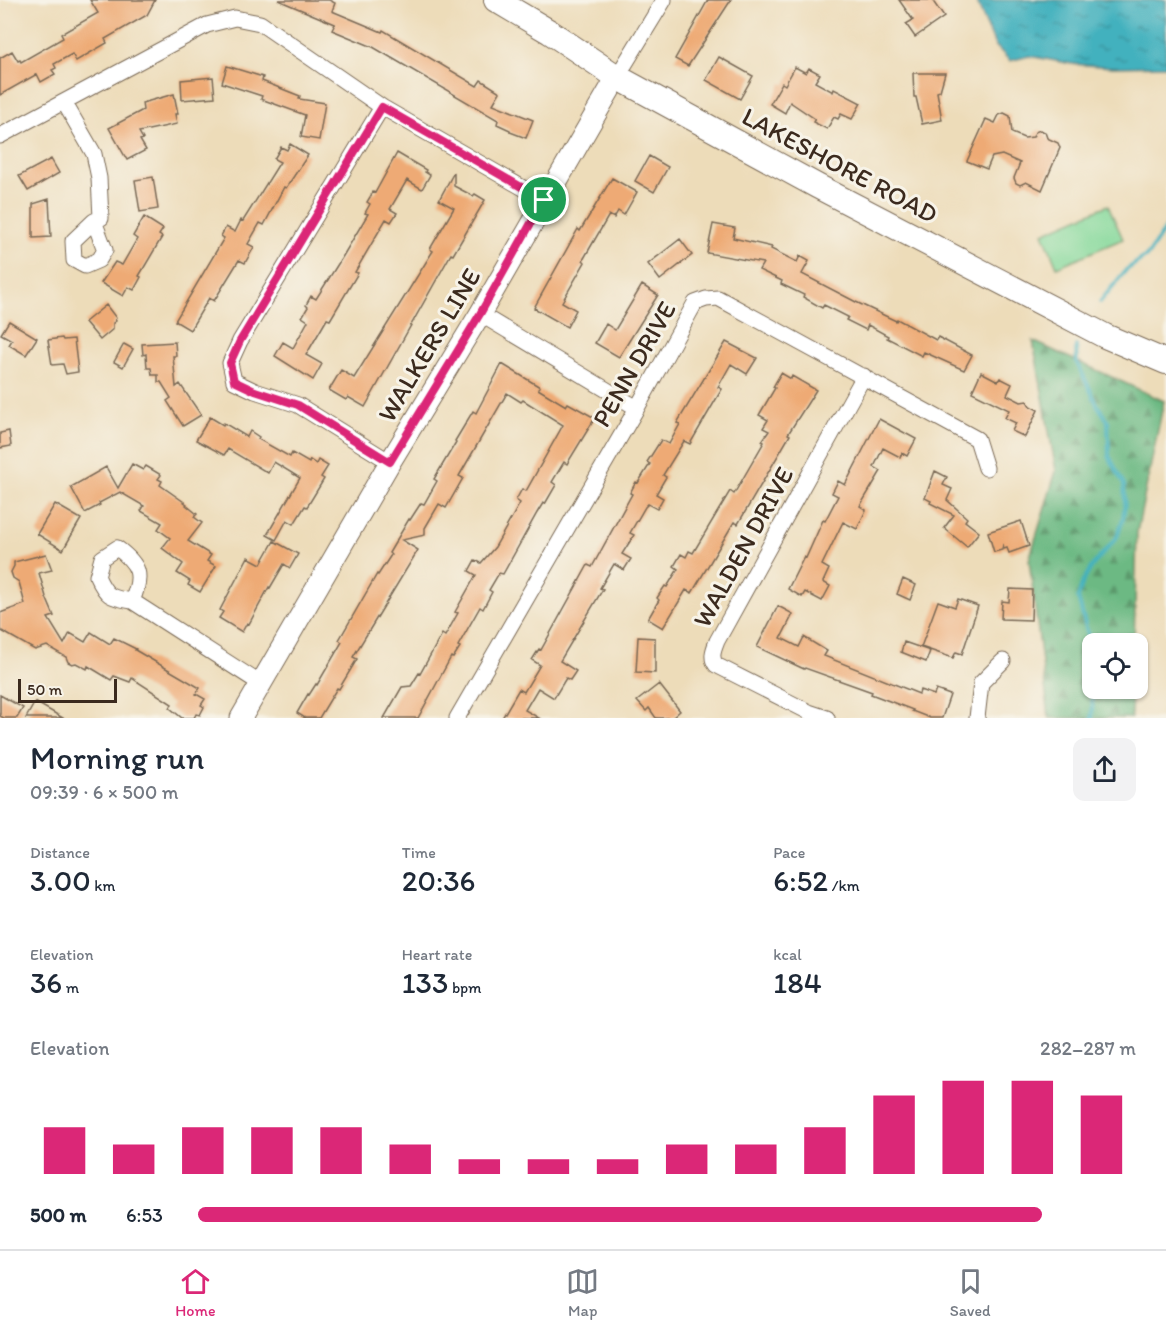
<!DOCTYPE html>
<html lang="en">
<head>
<meta charset="utf-8">
<style>
  body { margin:0; font-family:Itim,sans-serif; background:#f2f2f3; color:#1f2937; height:100vh; display:flex; flex-direction:column; font-size:22px; white-space:nowrap }
  * { box-sizing:border-box; margin:0 }
  p { font-size:20px; color:#747a83 }
  .icon { flex:none; width:33px; height:33px; fill:none; stroke:currentColor; stroke-width:2; stroke-linecap:round; stroke-linejoin:round }
  .map { position:relative; height:718px; overflow:hidden }
  .drawer { display:flex; flex-direction:column; background:#fff; flex:1 }
  .drawer>* { flex:none }
  .tools { position:absolute; left:1082px; top:633px; display:grid; gap:12px }
  .tools a { display:grid; place-items:center; width:66px; height:66px; border-radius:12px; background:#fff; box-shadow:0 2px 4px #0004; font-size:30px }
  .scale { position:absolute; left:18px; bottom:15px; width:99px; box-sizing:border-box; padding-left:6px; border:3px solid #3b2a1e; border-top:0; font-size:16px; line-height:21px; white-space:nowrap; color:#3b2a1e; -webkit-text-stroke:4px #f7f3e8; paint-order:stroke }
  .pin { position:absolute; display:grid; place-items:center; width:51px; height:51px; color:#fff; margin:-26px; border:3px solid #fff; border-radius:50%; box-shadow:0 2px 6px #0007 }
  .round { display:grid; place-items:center; flex:none; width:63px; height:63px; border-radius:12px; background:#f2f2f3 }
  .head { display:flex; align-items:center; justify-content:space-between; height:102px; padding:0 30px }
  h1 { font-size:33px; font-weight:600; line-height:45px }
  .figures { display:grid; grid-template-columns:repeat(3,1fr); gap:9px; height:102px; padding:6px 30px }
  .figures div { display:grid; align-content:center }
  .figures b { font-size:30px; font-weight:600 }
  .figures small { font-size:16px; font-weight:400 }
  .figures p { font-size:16px }
  .chart { height:168px; padding:12px 30px }
  .chart p { display:flex; justify-content:space-between }
  .chart svg { width:100%; height:108px; margin-top:6px; stroke:#db2777; stroke-width:6 }
  ul { padding:0 30px; list-style:none; font-size:20px }
  li { display:grid; grid-template-columns:96px 72px 1fr; align-items:center; height:45px }
  li i { height:15px; border-radius:8px; background:#db2777 }
  .dock { display:flex; justify-content:space-around; align-items:center; height:84px; border-top:2px solid #e0e1e3; background:#fff; font-size:16px; color:#747a83 }
  .dock a { display:grid; justify-items:center; gap:3px }
  .dock .on { color:#db2777 }
  .map>svg:first-child { display:block }
  .grass { fill:#86d99b; stroke:#60825c; stroke-width:1.5 }
  .forest { fill:url(#forest-firs); stroke:#547250; stroke-width:1.5 }
  .water { fill:url(#water-ripples); stroke:#3e6e6e; stroke-width:1.5 }
  .lines { fill:none; stroke-linecap:round; stroke-linejoin:round }
  .stream { stroke:#42b1be; stroke-width:4 }
  .building { fill:#eeaa75 }
  .minor-casing { stroke:#796854; stroke-width:17 }
  .secondary-casing { stroke:#796854; stroke-width:23 }
  .primary-casing { stroke:#796854; stroke-width:26 }
  .minor { stroke:#fff; stroke-width:15 }
  .secondary { stroke:#fff; stroke-width:21 }
  .primary { stroke:#fff; stroke-width:24 }
  .route-casing { stroke:#fff; stroke-width:12 }
  .route { stroke:#db2777; stroke-width:8 }
  .labels { text-anchor:middle; dominant-baseline:central; stroke-width:6; stroke-linejoin:round; paint-order:stroke }
  .street-label { font-size:26px; fill:#3b2a1e; stroke:#f7f3e8 }
</style>
</head>
<body>
<div class="map">
<svg width="1166" height="718" viewBox="0 0 1166 718">
  <defs>
    <pattern id="forest-firs" width="22" height="20" patternUnits="userSpaceOnUse" patternTransform="scale(1.5)"><rect width="22" height="20" fill="#6cb983"/><path d="M5 1l3.5 6h-7zM16 11l3.5 6h-7z" fill="#5a976b"/></pattern>
    <pattern id="water-ripples" width="26" height="14" patternUnits="userSpaceOnUse" patternTransform="scale(1.5)"><rect width="26" height="14" fill="#42b1be"/><path d="M2 4q2-2 4 0t4 0M15 11q2-2 4 0t4 0" fill="none" stroke="#38909a"/></pattern>
  </defs>
  <rect width="100%" height="100%" fill="#f7f3e8"/>
  <filter id="ink" filterUnits="userSpaceOnUse"><feTurbulence type="fractalNoise" baseFrequency=".0167" numOctaves="2"/><feDisplacementMap in="SourceGraphic" scale="12" xChannelSelector="R" yChannelSelector="G"/><feConvolveMatrix kernelMatrix="1 2 1 2 8 2 1 2 1" color-interpolation-filters="sRGB"/></filter>
  <filter id="wash" filterUnits="userSpaceOnUse"><feTurbulence type="fractalNoise" baseFrequency=".008" numOctaves="4" result="noise"/><feDisplacementMap in="SourceGraphic" scale="24" xChannelSelector="R" yChannelSelector="G"/><feGaussianBlur stdDeviation="1.35" result="paint"/><feColorMatrix in="noise" values="0 0 0 0 0 0 0 0 0 0 0 0 0 0 0 0 0 1.4 0 .05"/><feComposite in="paint" operator="in"/></filter>
  <g filter="url(#wash)">
    <rect width="100%" height="100%" fill="#eddcb9"/>
    <path class="grass" d="M1108 205 1123 239 1057 267 1043 233Z"/>
    <path class="forest" d="M1033 341 1164 401 1137 532 1134 643 1092 644V688L1132 689 1131 718H1049L1029 560 1056 471Z"/>
    <path class="water" d="M976 0H1166V66L1113 67 1072 64 1029 56 1010 61 995 45Z"/>
    <g class="lines">
      <path class="stream" d="M1100 302 1126 270 1148 255 1166 227
        M1076 346 1077 363 1098 406 1108 421 1109 456 1124 485 1125 501 1123 519 1117 537 1093 565 1083 581 1078 598 1088 635 1092 662
        M1092 718 1093 688"/>
    </g>
    <g id="blocks">
      <path class="building" d="M90 0H155L147 15 105 39 107 43 76 61 72 54 54 64 56 68 52 70 55 74 41 82 37 74 0 95V58L12 51 18 61 20 60 21 62 63 38 61 34 98 13Z
        M278 0H329L335 3 332 11 382 32 383 30 477 86 481 80 500 92 493 104 533 120 526 138 510 132V130L497 124 498 120 373 47 332 30 335 24Z
        M708 0H731L688 66 675 59Z
        M899 0H932L944 17 915 37 906 24 913 20Z
        M719 57 753 76 740 99 706 80Z
        M227 66 263 77 262 81 300 96 299 99 325 103 319 140 301 137 305 115 261 99 262 96 222 83Z
        M795 67 806 73 809 68 820 74 815 82 833 92 834 89 861 103 852 119 841 114 838 119 834 117 827 129 813 122 815 119 790 102 785 113 770 104 782 83 785 85Z
        M913 73H945L940 91 937 92 942 120 922 124 916 97H914Z
        M213 77 215 97 182 100 181 80Z
        M174 94 178 114H175L177 124 139 132 143 139 140 140 146 150 127 160 109 128 143 110 142 103Z
        M1004 113 1010 116 1012 133 1024 138 1033 137 1035 132 1040 130 1045 132 1047 138 1058 143 1060 148 1042 190 1026 182 1020 185 1016 183 1014 178 1020 163 1002 155 992 157 987 169 967 161 986 119 995 123 999 115Z
        M290 144 308 155 286 188 284 187 264 225 260 223 248 244 254 247 245 263 239 260 214 301 209 298 190 330 175 321 224 238 221 236 226 227 235 232 241 220 243 221 280 162 274 159 281 147 287 150Z
        M397 153 426 170 425 172 430 175 422 189 407 180 390 209 397 213 391 222 386 219 355 272 358 273 330 320 327 319 306 355 322 364 313 380 275 356 283 342 293 348 308 321 302 317 308 307 306 305 311 296 316 299 343 256 368 214 365 213 370 204 367 202 373 192 375 193Z
        M649 156 668 167 654 192 635 181Z
        M51 159 59 173 28 191 19 176Z
        M454 172V186L473 196 475 194 485 200 453 255 451 254 365 407 348 397 346 400 329 390 341 370 354 378 433 251 430 249 454 208 439 200Z
        M153 177 158 209 140 212 135 180Z
        M612 178 637 192 624 215 618 211 614 218 609 215 583 260 585 262 562 302 576 310 567 327 534 308 578 229 580 231Z
        M49 199 51 237 33 238V204Z
        M144 217 163 229 159 235 162 237 139 276 141 277 134 290 128 287 123 296 101 283 115 262 122 265 137 239 133 236Z
        M713 224 735 228 733 238 772 247 771 249 797 262 800 256 809 261 802 274 856 302 896 321 897 319 936 340 938 337 972 355 964 370 924 352 922 356 887 338 888 336 868 325 866 330 846 320 848 317 824 305 822 308 803 297 804 295 781 284 782 281 759 270 763 263 707 253Z
        M680 239 692 255 660 280 648 264Z
        M642 285 658 295 619 357 595 343 606 324 615 330Z
        M106 305 116 318 115 320 116 321 113 323V329L100 340 85 322Z
        M9 321 37 338 26 355 9 345 12 340 1 334Z
        M62 338 63 340 74 339 78 372 66 374 63 364 52 365 48 340Z
        M175 342 176 356H173L176 387 180 384 201 415 183 426 167 401 171 398 161 382H158V375H152L151 368H147L146 354 143 355 142 344Z
        M726 342 757 358 747 374 731 364 718 387 722 389 690 444 684 441 663 475 666 477 656 494 663 498 657 509 648 504 645 507 630 533 634 535 622 554 631 559 624 570 614 564 600 588 603 589 560 661 576 671 570 680 566 678 554 698 538 688 525 710 539 718H502L519 689 524 692 540 665 532 660 539 649 541 650 588 565 592 567 632 494 630 493 636 482 638 483 650 464 647 462 661 440 669 444 680 424 677 423Z
        M124 344 133 349 123 367 114 362Z
        M502 364 540 387 538 389 566 406 568 403 595 418 567 464 564 462 552 482 556 485 545 504 543 503 537 513 503 574 499 573 489 590 492 592 483 609 480 607 458 646 460 647 453 658 451 657 418 718H384L402 687 411 686 419 673 420 674 442 634 445 636 458 613 455 612 476 575 469 571 475 560 481 563 495 547 520 503 516 500 522 489 526 491 563 425 523 400 521 402 507 393 459 476 463 478 446 508 439 504 425 528V535L402 540 418 550 353 657 357 659 339 689 337 688 319 718H305L297 713 308 694 309 695 316 684 317 685 342 642 339 640 377 574 378 575 391 555 389 553 409 519 410 520 421 503 424 504 437 481 434 479 456 442 455 441 473 411 476 413Z
        M981 372 998 381 1000 378 1012 384 1007 395 1021 402 1027 401 1030 406 1038 410 1025 437 1012 431 1016 423 1005 418 1009 410 972 392Z
        M781 373 791 379 792 376 816 390 788 434 790 435 738 524 734 522 692 593 686 590 663 628 648 619 659 600 657 598 665 586 667 587 678 569 674 566 681 554 686 557 689 551 693 553 730 491 734 494 764 442 762 441 769 431 763 428 768 420 759 415 775 388 773 387Z
        M210 417 223 425 224 423 247 437 250 431 259 437 258 439 290 457 292 453 309 463 310 460 316 464 318 460 328 466 321 477 324 479 307 507 305 506 294 524 287 520 276 540 267 535 300 478 274 462 268 473 228 449 224 455 196 440Z
        M879 419 916 439 907 456 902 453 900 457 883 448 874 467 881 471 860 506 866 510 857 529 843 522 822 565 829 569 823 582 830 586 822 601 805 592 802 597 788 589 804 557 806 558 823 520 825 521 838 496 832 493 838 481 845 485Z
        M9 431 11 446 0 448V433Z
        M132 464 143 470 146 466 161 475 158 479 162 481 160 485 187 504 186 505 197 514 194 517 202 523 188 541 211 555 207 561 216 566 200 592 188 585 190 581 177 573 183 564 162 548 170 538 158 529 162 523 141 511 144 506 120 492 99 503 100 505 85 513 71 487 106 467 118 488Z
        M935 471 947 477 943 485 952 489 947 500 967 518 965 521 979 532 967 547 944 528 954 515 930 503 931 501 925 498Z
        M55 504 81 519 63 550 37 534Z
        M1021 521 1029 546 1009 553 1007 548 1004 549 1003 544 1002 550 994 552 988 532Z
        M274 541 298 554 290 568 284 564 270 588 269 587 249 624 247 623 242 632 219 618 223 612 220 610 248 557 261 564Z
        M46 554 52 570 39 573 46 597 54 616 48 618 64 644 70 633 85 642 91 632 110 644 114 638 136 649 135 650 200 688 196 694 205 699 201 705 204 707 200 715 196 714 194 718H182L170 708 172 704 132 678 130 682 114 676 111 680 88 666 87 669 76 663 72 664 68 662 66 657 47 646 35 650 0 630V613L25 604 19 582 13 578 11 572 14 566V562Z
        M903 579 916 585 910 600 897 594Z
        M1010 589 1032 590 1031 620 1001 619 1002 601 1009 602Z
        M958 599 978 606 962 654 956 652 953 658 921 647 938 601 955 607Z
        M778 606 793 614 781 638 799 647 804 637 827 651 824 656 919 694 920 690 934 695 936 690 950 695 942 718H930L912 711 913 710 871 694 872 692 805 668 804 669 757 647Z
        M638 637 655 638V673L636 672Z
        M904 642 930 651 926 662 901 652Z
        M659 684 680 711 672 718H656L649 708 646 711 637 701Z
        M0 695 23 708 17 718H4L0 716Z
        M35 702 63 718H26Z"/>
    </g>
  </g>
  <g filter="url(#ink)">
    <use href="#blocks" fill-opacity="0" stroke="#796854" stroke-width="1.5"/>
    <g class="lines">
      <defs>
        <path id="minor" d="M617 77 664 0
          M64 102 94 154 99 178 101 218 94 221 73 241 74 260 85 266 99 260 105 250 94 221
          M382 107 240 341 230 363 234 381 255 391 298 405 390 462
          M0 136 207 25 235 18 260 23 382 107 544 200
          M480 314 637 408
          M132 601C143 575 140 565 117 548L102 558 97 576C106 596 110 598 132 601L261 684
          M457 718 637 408 695 303 706 299 718 298 977 439 986 468
          M827 718 809 712 716 665C710 657 714 649 717 641L864 376
          M977 718 981 683 1003 661"/>
        <path id="secondary" d="M241 718 390 462 480 314 617 77"/>
        <path id="primary" d="M496 0 550 32 617 77 817 186 1105 336 1166 362"/>
      </defs>
      <use href="#minor" class="minor-casing"/>
      <use href="#secondary" class="secondary-casing"/>
      <use href="#primary" class="primary-casing"/>
      <use href="#minor" class="minor"/>
      <use href="#secondary" class="secondary"/>
      <use href="#primary" class="primary"/>
    </g>
  </g>
  <g class="lines" filter="url(#ink)">
    <defs>
      <path id="route" d="M382 107 544 200 480 314 390 462 298 405 255 391 234 381 230 363 240 341Z"/>
    </defs>
    <use href="#route" class="route-casing"/>
    <use href="#route" class="route"/>
  </g>
  <g class="labels">
    <g class="street-label">
      <text transform="translate(840 165) rotate(28)">LAKESHORE ROAD</text>
      <text transform="translate(429 345) rotate(-59)">WALKERS LINE</text>
      <text transform="translate(634 364) rotate(-60)">PENN DRIVE</text>
      <text transform="translate(743 547) rotate(-61)">WALDEN DRIVE</text>
    </g>
  </g>
</svg>
<div class="tools">
<a><svg class="icon" aria-label="locate" viewBox="0 0 24 24"><circle cx="12" cy="12" r="6"/><path d="M12 2v4M12 18v4M2 12h4M18 12h4"/></svg></a>
</div>
<div class="scale">50 m</div>
<div class="pin" style="left:544px;top:200px;background:#1e9e55"><svg class="icon" aria-label="arrive" viewBox="0 0 24 24"><path d="M6 21V4h12l-3 4 3 4H6"/></svg></div>
</div>
<section class="drawer">
<div class="head"><div><h1>Morning run</h1><p>09:39 · 6 × 500 m</p></div><a class="round"><svg class="icon" aria-label="share" viewBox="0 0 24 24"><path d="M12 15V3M7 8l5-5 5 5M5 13v7h14v-7"/></svg></a></div>
<div class="figures">
<div><p>Distance</p><b>3.00<small> km</small></b></div>
<div><p>Time</p><b>20:36</b></div>
<div><p>Pace</p><b>6:52<small> /km</small></b></div>
</div>
<div class="figures">
<div><p>Elevation</p><b>36<small> m</small></b></div>
<div><p>Heart rate</p><b>133<small> bpm</small></b></div>
<div><p>kcal</p><b>184</b></div>
</div>
<div class="chart"><p><span>Elevation</span>282–287 m</p>
<svg viewBox="0 0 160 44" preserveAspectRatio="none"><path d="M5 44V25M15 44V32M25 44V25M35 44V25M45 44V25M55 44V32M65 44V38M75 44V38M85 44V38M95 44V32M105 44V32M115 44V25M125 44V12M135 44V6M145 44V6M155 44V12"/></svg>
</div>
<ul>
<li><b>500 m</b>6:53<i style="width:90%"></i></li>
</ul>
</section>
<nav class="dock">
<a class="on"><svg class="icon" aria-label="home" viewBox="0 0 24 24"><path d="M3 11l9-7 9 7M6 9v11h12V9"/></svg>Home</a>
<a><svg class="icon" aria-label="map" viewBox="0 0 24 24"><path d="M3 6l6-2 6 2 6-2v14l-6 2-6-2-6 2zM9 4v14M15 6v14"/></svg>Map</a>
<a><svg class="icon" aria-label="saved" viewBox="0 0 24 24"><path d="M7 4h10v16l-5-4-5 4z"/></svg>Saved</a>
</nav>
</body>
</html>
